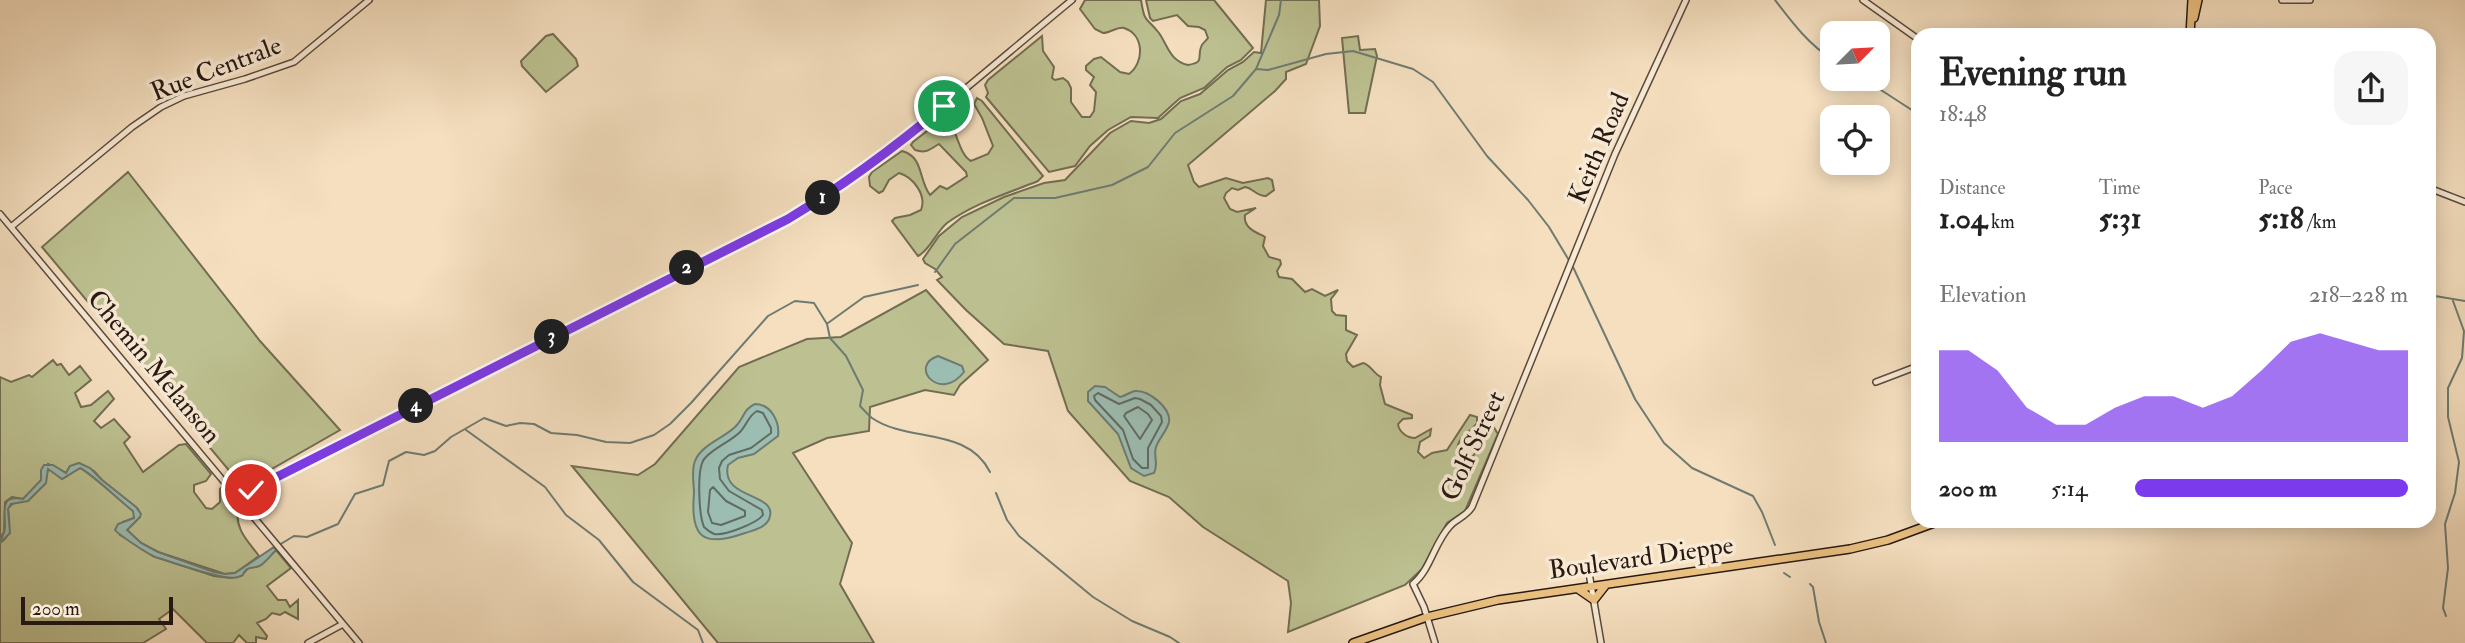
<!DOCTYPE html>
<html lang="en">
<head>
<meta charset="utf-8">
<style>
  body { margin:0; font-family:"IM FELL Double Pica",serif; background:#f6f6f6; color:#222; height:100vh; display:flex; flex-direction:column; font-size:26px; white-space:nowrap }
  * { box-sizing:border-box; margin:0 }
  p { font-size:23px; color:#767676 }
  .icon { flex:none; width:38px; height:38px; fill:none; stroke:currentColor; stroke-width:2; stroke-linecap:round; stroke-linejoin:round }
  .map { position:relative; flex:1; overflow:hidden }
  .drawer { position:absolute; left:1911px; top:28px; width:525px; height:500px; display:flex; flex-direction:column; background:#fff; border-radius:21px; box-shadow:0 4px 18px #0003 }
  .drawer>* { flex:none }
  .needle { width:46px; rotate:66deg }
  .fabs { position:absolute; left:1820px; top:21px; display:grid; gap:14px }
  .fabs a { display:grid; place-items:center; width:70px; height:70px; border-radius:14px; background:#fff; box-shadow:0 4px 18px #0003; font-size:35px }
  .scale { position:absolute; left:21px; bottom:18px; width:152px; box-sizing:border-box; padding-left:7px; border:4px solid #281912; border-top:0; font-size:19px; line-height:24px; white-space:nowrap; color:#281912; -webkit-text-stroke:5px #f8ead5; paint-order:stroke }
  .pin { position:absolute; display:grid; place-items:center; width:60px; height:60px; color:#fff; margin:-30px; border:4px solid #fff; border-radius:50%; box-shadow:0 2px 7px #0007 }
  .km { position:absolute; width:35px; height:35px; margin:-18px; border-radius:50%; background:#222; color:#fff; font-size:19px; line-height:35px; text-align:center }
  .round { display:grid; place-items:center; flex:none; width:74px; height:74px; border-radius:21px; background:#f6f6f6 }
  .overview { display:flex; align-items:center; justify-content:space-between; height:119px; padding:0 28px }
  h1 { font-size:38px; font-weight:800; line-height:52px }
  .metrics { display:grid; grid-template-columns:repeat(3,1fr); gap:10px; height:119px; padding:7px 28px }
  .metrics div { display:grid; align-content:center }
  .metrics b { font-size:30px; font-weight:800 }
  .metrics small { font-size:19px; font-weight:400 }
  .metrics p { font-size:19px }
  .chart { height:196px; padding:14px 28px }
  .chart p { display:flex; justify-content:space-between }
  .chart svg { width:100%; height:126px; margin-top:7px; fill:#7c3aed; opacity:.7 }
  ul { padding:0 28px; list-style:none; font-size:23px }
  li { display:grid; grid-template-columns:112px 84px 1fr; align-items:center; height:52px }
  li i { height:18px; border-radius:9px; background:#7c3aed }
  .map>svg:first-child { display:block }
  .green { fill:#bdc191; stroke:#726d52; stroke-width:2 }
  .water { fill:#9cbdb2; stroke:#6e7b72; stroke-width:2 }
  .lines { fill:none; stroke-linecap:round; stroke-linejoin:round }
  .shore { stroke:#626b62; stroke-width:2 }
  .stream { stroke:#6e7b72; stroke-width:2 }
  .minor-casing { stroke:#5b4a3d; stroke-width:8 }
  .major-casing { stroke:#281912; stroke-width:10 }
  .minor { stroke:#f8ead5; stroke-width:5 }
  .major { stroke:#eac080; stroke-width:7 }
  .route-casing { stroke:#fff; stroke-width:14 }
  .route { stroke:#7c3aed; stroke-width:9 }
  .labels { text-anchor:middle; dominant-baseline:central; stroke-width:7; stroke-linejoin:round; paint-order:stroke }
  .street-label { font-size:26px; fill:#281912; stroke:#f8ead5 }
</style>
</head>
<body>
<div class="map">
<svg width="2465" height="643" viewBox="0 0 2465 643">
  <rect width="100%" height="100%" fill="#f5dfbf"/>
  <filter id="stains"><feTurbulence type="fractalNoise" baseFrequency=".00286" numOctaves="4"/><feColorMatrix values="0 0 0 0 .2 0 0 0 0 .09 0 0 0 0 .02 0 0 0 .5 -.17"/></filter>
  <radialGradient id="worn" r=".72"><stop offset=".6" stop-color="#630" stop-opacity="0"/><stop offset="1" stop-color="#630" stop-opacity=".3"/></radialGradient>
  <path class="green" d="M1085 0H1141C1145 25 1146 16 1159 33 1168 46 1170 61 1188 65 1205 62 1197 58 1201 47 1202 43 1206 41 1208 38L1205 30 1199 27 1188 26 1177 15 1153 21 1150 18 1146 0H1214L1253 48 1241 60 1227 67 1204 88 1180 98 1158 118 1131 117 1108 130 1090 146 1075 166 1049 172 986 97 988 93 985 85 988 80 1042 36 1043 51 1054 67 1052 78 1055 80 1063 78 1068 82 1071 88V102L1082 117H1090L1094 111 1096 92 1090 85 1094 77 1086 70V66L1094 59 1101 57 1120 72 1129 74C1144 63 1145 35 1124 28 1118 26 1110 33 1103 33L1095 29 1080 9Z
    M1266 0H1319L1320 26 1306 64 1286 72V79L1275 91 1188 165 1194 182 1199 187 1226 178 1243 183 1268 178 1272 180 1274 190 1266 196C1256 196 1253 188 1245 187L1238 190 1232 188 1226 193 1224 198 1230 209 1237 212 1256 208 1245 215C1243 228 1256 232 1265 237L1263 246 1269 257 1280 260 1281 264 1277 271 1279 277 1292 279 1305 292 1312 289 1325 296 1338 290 1331 299 1332 311 1336 315 1346 316V330L1357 335 1346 354 1347 361 1353 367 1363 363C1370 364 1374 374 1381 377L1380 385 1385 404 1412 415V418L1403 419 1398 424C1399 432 1407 438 1415 438L1431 429 1430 436 1420 442 1418 452 1424 458 1432 453 1447 450 1470 415 1477 417V423C1470 433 1458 436 1457 450L1461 454 1472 457 1482 444 1479 429 1483 425 1493 426 1498 434 1465 511 1447 523 1422 569 1405 585 1288 632 1291 603 1288 581 1203 527 1169 497 1130 481 1068 411 1048 351 1004 344 966 310 937 280 942 277 935 269 925 263 923 259 939 236 962 217 1004 197 1044 183 1065 180 1110 133 1131 121 1149 123 1161 119 1181 101 1200 94 1228 70 1243 62 1254 52 1261 53Z
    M553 34 576 59 578 66 546 92 522 66 521 61 546 36Z
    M1358 36 1360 50 1375 49 1377 56 1365 113H1349L1342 38Z
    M977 98 982 101 1043 176 1038 181C1006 194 975 203 947 223 936 232 930 250 918 256L892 221 895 218 910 215 921 210C927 195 913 177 899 173L889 180 883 191 879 193 870 186 869 177 872 172 902 151C924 157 918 179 930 195L940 186 947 189 967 176 966 172 939 144C930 149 927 154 915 150L911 145 913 142 962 104 967 108 968 113 959 117 952 127C958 137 961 156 971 161L988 154 993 146 982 118 974 104Z
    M128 172 260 341 340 430 242 486 42 247Z
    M926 290 988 360 960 385 954 395 925 390 870 407 869 431 827 438 793 453 852 543 840 584 874 643H718L572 466 638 475 655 464 739 367 807 339 841 337Z
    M53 360 57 365 61 364 69 375 80 366 91 380 75 393 81 407 91 405 108 391 114 399 94 421 101 428 114 419 130 437 124 443 143 472 179 445 186 444 211 474 206 481 194 485V492L206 508 212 509 220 502V489L222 487 232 498V503L238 510C235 530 248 541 259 556L235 573 225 574 158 552 141 543 127 530 140 517 138 509 102 480 94 471 79 463 70 466 66 473 48 464 42 480 23 499 12 497 5 502 4 532 0 538V377L11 382 29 375 32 377Z
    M51 469 62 479 80 468C86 470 129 507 135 513L134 518 123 522 120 535 132 541 153 556 214 576 231 578 242 575 248 568 261 565 276 550 291 568 267 586 278 600H286L290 607 298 600V619L285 612 280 615 272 613 266 619 257 623 267 636 266 639 256 637V643H247L239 635 233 643H207L173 609 159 619 166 629 143 643H0V543C13 535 9 522 8 508L15 502C30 504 35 492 46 483V472Z"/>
  <path class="water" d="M938 356 962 366 964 372C940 403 908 366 938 356Z
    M1095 386 1105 387 1120 397C1125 396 1130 392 1135 391 1149 390 1171 408 1169 422 1167 431 1159 438 1156 447 1153 456 1159 464 1154 473L1144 476 1131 468 1118 434 1088 401V392Z
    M755 404C771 404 780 422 778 436L754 454 738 458 728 465C720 499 776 493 770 516 768 527 755 530 745 533 703 548 690 538 694 493 694 483 691 471 695 461 701 445 724 438 735 427 744 419 743 409 755 404Z
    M79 463 90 468 102 480 136 507 141 514 140 517 127 530 141 543 158 552 214 572 225 574 235 573 274 547 276 550C271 555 266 562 261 565 256 569 250 566 246 570 240 576 247 574 238 577 226 582 170 561 155 557 148 554 119 535 115 530L118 524 134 518 133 511C122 503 89 471 80 468L62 479 48 469 46 483 28 501 11 504 8 509 10 533 0 543C1 537 5 534 5 527 5 509 0 495 23 499L41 480V470L44 465H53L66 473 70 466Z"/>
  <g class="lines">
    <path class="shore" d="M1098 393 1119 404 1135 398 1140 399 1151 405 1161 416 1162 422 1148 448V468H1142L1133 459 1123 430 1095 400 1094 396Z
      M1138 407 1148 414 1152 420 1140 439 1124 416 1126 413Z
      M757 411 763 413 771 428V433L751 448 729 455 722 461 719 468 720 479 729 491 762 510 763 515C757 523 725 536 714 534 710 532 707 530 704 527 699 515 696 467 705 458 715 447 730 442 740 432 747 425 748 416 757 411Z
      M713 487 726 501 745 511V516L721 525 712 523 708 512 710 490Z"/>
    <path class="stream" d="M1775 0C1792 22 1808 44 1832 59
      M1256 69 1268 70 1326 54 1353 51 1413 69 1433 82 1487 156 1528 200 1549 227 1570 262
      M1864 79 1918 114
      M1573 267 1635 399 1664 443 1692 468 1753 496 1762 512 1775 545
      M935 272 955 244 1014 198H1055L1112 185 1148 167 1175 133 1233 96 1256 69 1279 15 1281 0
      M2429 295 2465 301
      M828 323 864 297 918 285
      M466 430 545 487 566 515 599 540 633 582 698 630 703 643
      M996 493 1007 520 1019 536 1093 597 1132 621 1170 637 1179 643
      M279 545 294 536 307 537 338 524 355 494 383 485 389 461 406 452 424 455 435 451 451 437 484 418 506 426 520 423 534 424 551 433 577 435 606 442 630 443 654 435 670 424 691 403 768 316 795 301 814 303 827 324 830 338 846 356 863 390 860 406C864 410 868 415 872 418 908 443 967 426 990 472
      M1784 573 1790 577
      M1810 584 1813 587 1819 622 1826 643
      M2446 616 2443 608 2448 568 2445 524 2455 493 2459 462 2448 417V388L2462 358 2464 331 2453 301"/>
    <defs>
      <path id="minor" d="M1863 0 1918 39
        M2282 0H2310
        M2429 188 2465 202
        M0 214 359 643
        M11 227 132 127 161 107 184 96 245 79 294 62 369 0
        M1876 382 1918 366
        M238 498 788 219C891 157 979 76 1072 0
        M1589 573 1601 643
        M308 643 343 624
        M1435 643 1424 607 1413 584C1431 569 1434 543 1450 526 1457 518 1466 517 1472 507L1615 154 1686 0"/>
      <path id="major" d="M2194 18 2198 0
        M2190 35 2192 0
        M1578 589 1594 600 1605 586
        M1353 643 1427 617 1498 600 1850 549 1888 540 1937 522"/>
    </defs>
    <use href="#minor" class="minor-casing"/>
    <use href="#major" class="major-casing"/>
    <use href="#minor" class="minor"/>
    <use href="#major" class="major"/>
  </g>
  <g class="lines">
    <defs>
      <path id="route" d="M251 490 788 219C844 185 894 148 944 106"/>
    </defs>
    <use href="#route" class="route-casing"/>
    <use href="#route" class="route"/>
  </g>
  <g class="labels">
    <g class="street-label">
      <text transform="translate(216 69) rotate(-21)">Rue Centrale</text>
      <text transform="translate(1599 148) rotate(-67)">Keith Road</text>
      <text transform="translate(154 367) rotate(50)">Chemin Melanson</text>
      <text transform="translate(1473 446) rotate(-65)">Golf Street</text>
      <text transform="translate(1641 558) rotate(-8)">Boulevard Dieppe</text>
    </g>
  </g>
  <rect width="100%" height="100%" filter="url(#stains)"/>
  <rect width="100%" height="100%" fill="url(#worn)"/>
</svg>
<div class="fabs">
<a><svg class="needle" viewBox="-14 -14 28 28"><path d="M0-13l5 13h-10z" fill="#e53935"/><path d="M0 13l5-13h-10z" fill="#767676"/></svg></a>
<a><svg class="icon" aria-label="locate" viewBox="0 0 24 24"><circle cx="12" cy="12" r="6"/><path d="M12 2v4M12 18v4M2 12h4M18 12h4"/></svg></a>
</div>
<div class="scale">200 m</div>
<div class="pin" style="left:944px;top:106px;background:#1e9e55"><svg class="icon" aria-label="arrive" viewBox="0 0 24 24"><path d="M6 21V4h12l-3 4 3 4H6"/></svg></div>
<div class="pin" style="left:251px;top:490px;background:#d93025"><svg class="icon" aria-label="check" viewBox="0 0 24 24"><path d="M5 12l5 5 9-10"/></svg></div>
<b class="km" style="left:823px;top:198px">1</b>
<b class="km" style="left:687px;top:268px">2</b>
<b class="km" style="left:552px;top:337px">3</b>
<b class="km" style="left:416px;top:406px">4</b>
<section class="drawer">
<div class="overview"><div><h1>Evening run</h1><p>18:48</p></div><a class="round"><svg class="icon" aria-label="share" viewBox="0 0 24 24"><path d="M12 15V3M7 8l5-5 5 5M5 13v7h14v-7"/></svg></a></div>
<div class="metrics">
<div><p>Distance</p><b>1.04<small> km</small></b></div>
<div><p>Time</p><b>5:31</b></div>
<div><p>Pace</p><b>5:18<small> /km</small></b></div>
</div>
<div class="chart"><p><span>Elevation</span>218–228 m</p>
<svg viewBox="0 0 160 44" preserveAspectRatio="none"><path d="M0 44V12L10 12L20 19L30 32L40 38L50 38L60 32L70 28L80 28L90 32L100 28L110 19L120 9L130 6L140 9L150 12L160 12V44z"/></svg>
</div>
<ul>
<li><b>200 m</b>5:14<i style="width:100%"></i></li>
</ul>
</section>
</div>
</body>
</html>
